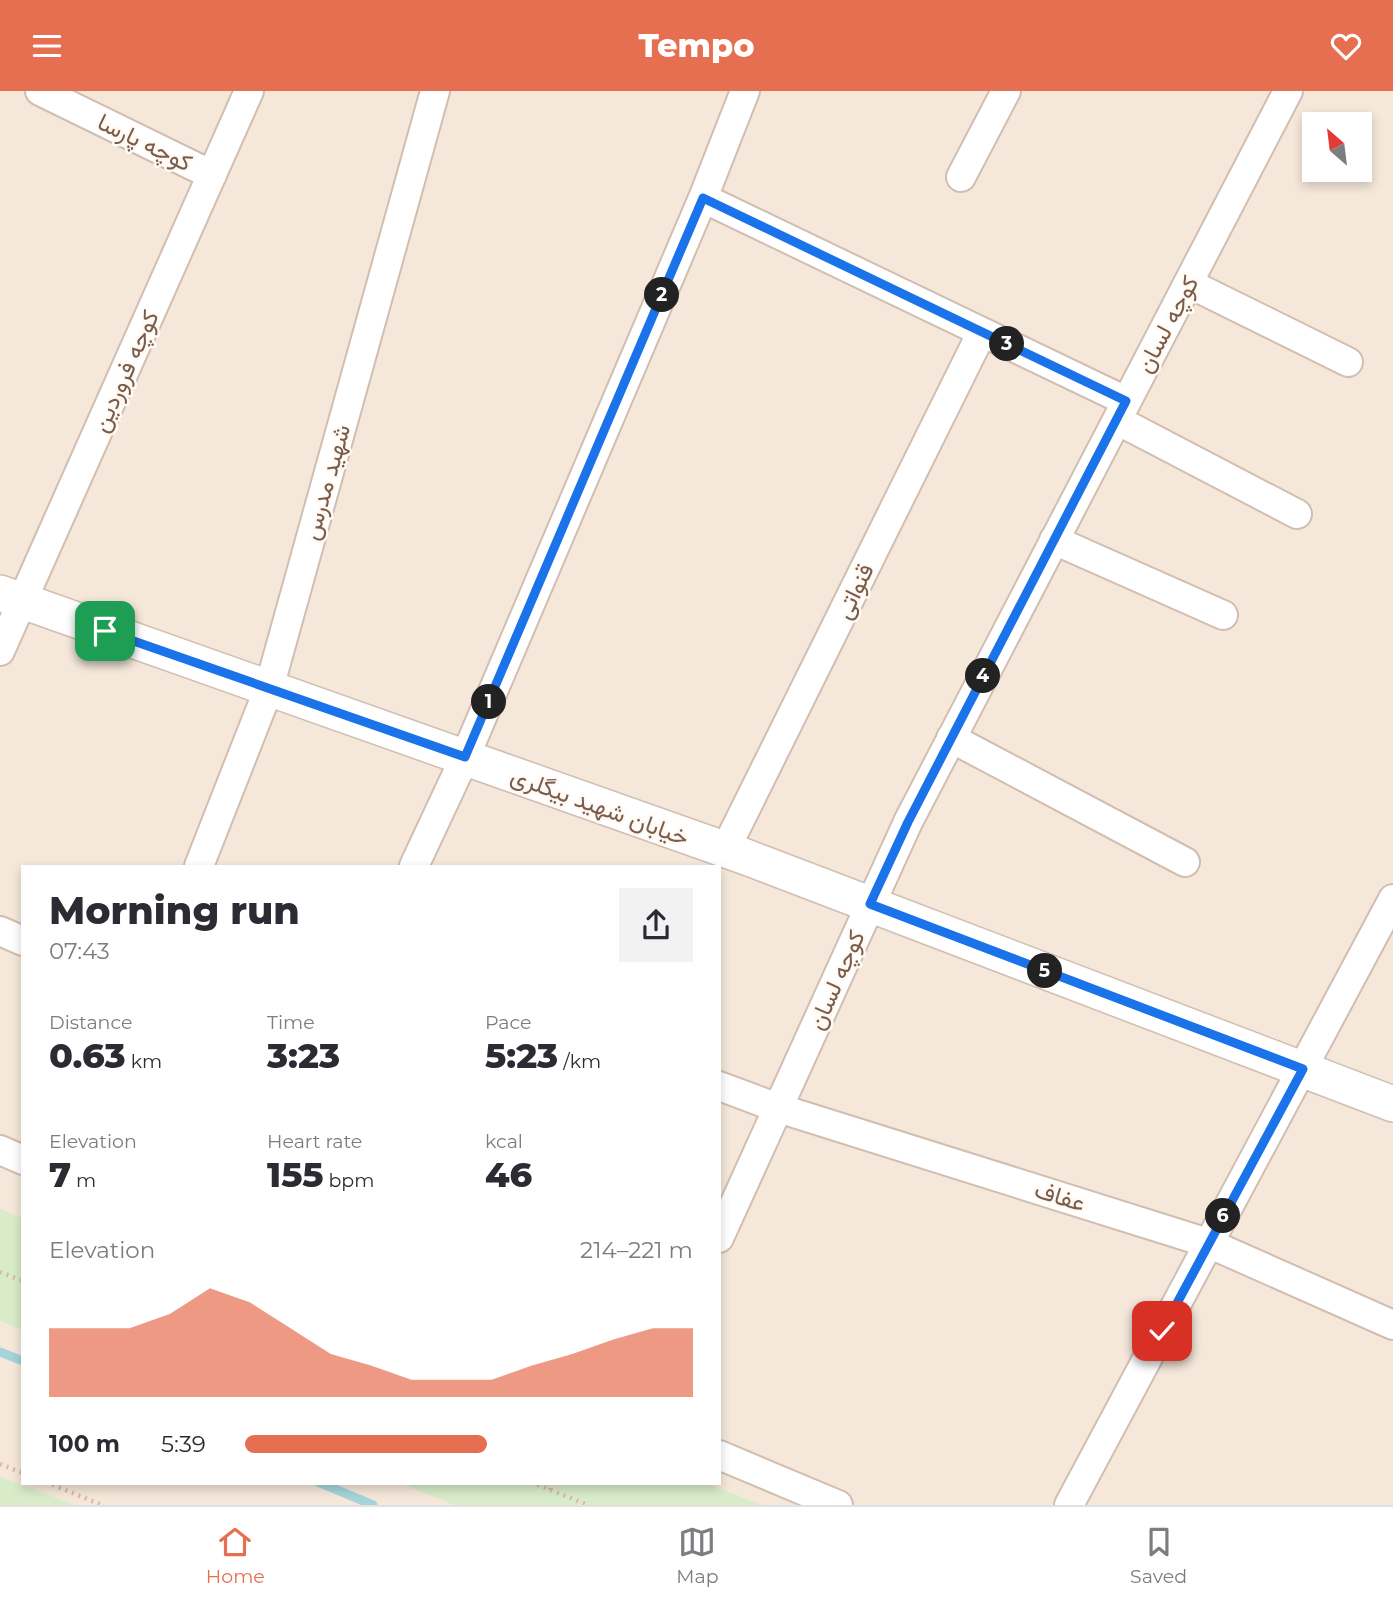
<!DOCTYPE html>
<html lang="en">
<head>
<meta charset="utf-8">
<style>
  body { margin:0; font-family:Montserrat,Vazirmatn,sans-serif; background:#f2f2f3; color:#2b2b33; height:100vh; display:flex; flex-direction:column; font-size:26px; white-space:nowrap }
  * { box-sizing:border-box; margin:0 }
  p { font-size:23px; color:#7c7c81 }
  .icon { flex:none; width:38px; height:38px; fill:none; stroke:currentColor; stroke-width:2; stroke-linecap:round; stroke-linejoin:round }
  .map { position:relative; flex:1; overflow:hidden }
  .drawer { position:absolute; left:21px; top:774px; width:700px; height:620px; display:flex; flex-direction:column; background:#fff; border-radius:0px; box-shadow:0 4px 10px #0003 }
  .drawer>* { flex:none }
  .needle { width:46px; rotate:332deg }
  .controls { position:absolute; left:1302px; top:21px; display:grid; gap:14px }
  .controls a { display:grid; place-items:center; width:70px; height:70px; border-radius:0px; background:#fff; box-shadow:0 4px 10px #0003; font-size:35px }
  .pin { position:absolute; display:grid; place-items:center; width:60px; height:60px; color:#fff; margin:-30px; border-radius:14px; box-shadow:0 4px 10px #0006 }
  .km { position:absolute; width:35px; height:35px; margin:-18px; border-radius:50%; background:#222; color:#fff; font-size:19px; line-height:35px; text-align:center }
  .round { display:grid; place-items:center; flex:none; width:74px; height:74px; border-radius:0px; background:#f2f2f3 }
  .overview { display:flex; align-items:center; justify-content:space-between; height:119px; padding:0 28px }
  h1 { font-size:38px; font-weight:800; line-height:52px }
  .stats { display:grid; grid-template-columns:repeat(3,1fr); gap:10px; height:119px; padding:7px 28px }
  .stats div { display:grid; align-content:center }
  .stats b { font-size:35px; font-weight:800 }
  .stats small { font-size:19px; font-weight:400 }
  .stats p { font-size:19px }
  .chart { height:196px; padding:14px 28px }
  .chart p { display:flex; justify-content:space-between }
  .chart svg { width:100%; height:126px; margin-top:7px; fill:#e76f51; opacity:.7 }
  ul { padding:0 28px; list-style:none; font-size:23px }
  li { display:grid; grid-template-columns:112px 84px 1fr; align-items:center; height:52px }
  li i { height:18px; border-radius:9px; background:#e76f51 }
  header { display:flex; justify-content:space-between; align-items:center; height:91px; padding:0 28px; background:#e76f51; color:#fff; font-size:32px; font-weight:800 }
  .tabs { display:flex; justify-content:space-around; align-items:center; height:98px; border-top:2px solid #e1e1e2; background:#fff; font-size:19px; color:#7c7c81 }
  .tabs a { display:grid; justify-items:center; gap:4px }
  .tabs .selected { color:#e76f51 }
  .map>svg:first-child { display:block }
  .residential { fill:#f5e8da; fill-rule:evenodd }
  .green { fill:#d8ecc9 }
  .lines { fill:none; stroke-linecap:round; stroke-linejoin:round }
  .stream { stroke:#a5d3da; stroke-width:9 }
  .minor-casing { stroke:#d1beb0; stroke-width:32 }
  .tertiary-casing { stroke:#d1beb0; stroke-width:38 }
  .path { stroke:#d9b8a5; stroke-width:4.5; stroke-dasharray:2 5; stroke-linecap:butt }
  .minor { stroke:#fff; stroke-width:28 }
  .tertiary { stroke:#fff; stroke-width:35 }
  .route-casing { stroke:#fff; stroke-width:14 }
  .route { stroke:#1a73e8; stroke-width:9 }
  .labels { text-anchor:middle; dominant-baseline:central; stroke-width:5; stroke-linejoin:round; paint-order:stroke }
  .street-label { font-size:24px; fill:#7a5c4d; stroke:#fffaf3 }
</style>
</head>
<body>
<header><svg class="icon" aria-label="menu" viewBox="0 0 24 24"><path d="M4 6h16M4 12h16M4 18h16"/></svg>Tempo<svg class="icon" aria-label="heart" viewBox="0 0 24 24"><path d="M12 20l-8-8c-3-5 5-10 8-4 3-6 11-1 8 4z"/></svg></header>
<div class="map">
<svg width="1393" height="1414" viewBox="0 0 1393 1414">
  <rect width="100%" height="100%" fill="#fdf6ec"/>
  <path class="residential" d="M0 0H1393V1414H0ZM1314 33H1360V79H1314ZM23 775H719V1391H23Z"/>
  <path class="green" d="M0 1118 23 1127V1239L0 1230Z
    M0 1386 76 1414H0Z
    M398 1391H703L762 1414H454Z"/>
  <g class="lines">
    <path class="stream" d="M0 1261 23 1270
      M318 1391 373 1414"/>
    <defs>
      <path id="minor" d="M40 0 212 84
        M961 86 1006 0
        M703 107 1126 310
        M1188 192 1348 271
        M1117 329 1297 423
        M1054 449 1223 524
        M0 560 249 0
        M951 647 1185 771
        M725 759 982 241
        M199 775 269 597 435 0
        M414 775 465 666 703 107 745 0
        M0 840 23 850
        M719 995 778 1017 1208 1152 1393 1234
        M0 1059 23 1069
        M719 1147 908 731 1288 0
        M719 1364 838 1414
        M1069 1414 1393 808"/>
      <path id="tertiary" d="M0 502 746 766 1393 1013"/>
    </defs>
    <use href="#minor" class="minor-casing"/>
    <use href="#tertiary" class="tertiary-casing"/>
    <path class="path" d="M0 1181 23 1190
      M0 1373 23 1382
      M46 1391 102 1414
      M531 1391 588 1414
      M550 1399 553 1391"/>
    <use href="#minor" class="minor"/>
    <use href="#tertiary" class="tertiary"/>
  </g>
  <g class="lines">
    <defs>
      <path id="route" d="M105 540 465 666 703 107 1126 310 908 731 870 813 1303 978 1162 1240"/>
    </defs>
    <use href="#route" class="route-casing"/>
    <use href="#route" class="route"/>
  </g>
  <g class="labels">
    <g class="street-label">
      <text transform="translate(145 51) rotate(26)">کوچه پارسا</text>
      <text transform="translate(1167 233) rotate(-62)">کوچه لسان</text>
      <text transform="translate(125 280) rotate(-66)">کوچه فروردین</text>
      <text transform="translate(326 391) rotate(-74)">شهید مدرس</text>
      <text transform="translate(854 500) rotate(-64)">قنواتی</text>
      <text transform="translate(600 715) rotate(20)">خیابان شهید بیگلری</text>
      <text transform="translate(836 889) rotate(-66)">کوچه لسان</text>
      <text transform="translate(1060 1105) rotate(17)">عفاف</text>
    </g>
  </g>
</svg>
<div class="controls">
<a><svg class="needle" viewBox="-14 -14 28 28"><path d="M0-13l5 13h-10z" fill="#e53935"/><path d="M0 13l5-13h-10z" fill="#7c7c81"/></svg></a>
</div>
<div class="pin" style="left:105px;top:540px;background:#1e9e55"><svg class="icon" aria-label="arrive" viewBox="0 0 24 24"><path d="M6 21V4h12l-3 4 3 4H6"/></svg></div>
<div class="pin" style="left:1162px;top:1240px;background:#d93025"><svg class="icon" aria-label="check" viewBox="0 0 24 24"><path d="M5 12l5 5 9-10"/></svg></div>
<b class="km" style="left:489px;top:611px">1</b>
<b class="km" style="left:662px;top:204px">2</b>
<b class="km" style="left:1007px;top:253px">3</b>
<b class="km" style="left:983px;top:585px">4</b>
<b class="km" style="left:1045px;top:880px">5</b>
<b class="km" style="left:1223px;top:1125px">6</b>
<section class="drawer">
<div class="overview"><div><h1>Morning run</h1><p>07:43</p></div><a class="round"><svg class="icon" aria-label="share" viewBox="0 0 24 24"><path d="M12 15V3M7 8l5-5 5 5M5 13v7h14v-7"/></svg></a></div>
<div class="stats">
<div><p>Distance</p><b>0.63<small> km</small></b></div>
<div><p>Time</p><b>3:23</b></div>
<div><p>Pace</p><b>5:23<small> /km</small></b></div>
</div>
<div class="stats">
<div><p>Elevation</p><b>7<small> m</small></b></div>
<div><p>Heart rate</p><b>155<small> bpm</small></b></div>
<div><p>kcal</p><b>46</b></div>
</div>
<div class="chart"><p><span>Elevation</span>214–221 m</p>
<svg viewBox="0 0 160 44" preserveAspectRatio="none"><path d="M0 44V20L10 20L20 20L30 15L40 6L50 11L60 20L70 29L80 33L90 38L100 38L110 38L120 33L130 29L140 24L150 20L160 20V44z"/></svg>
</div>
<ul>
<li><b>100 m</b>5:39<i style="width:54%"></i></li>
</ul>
</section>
</div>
<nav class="tabs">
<a class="selected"><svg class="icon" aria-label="home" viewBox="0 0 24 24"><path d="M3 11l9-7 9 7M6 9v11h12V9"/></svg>Home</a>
<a><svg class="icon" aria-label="map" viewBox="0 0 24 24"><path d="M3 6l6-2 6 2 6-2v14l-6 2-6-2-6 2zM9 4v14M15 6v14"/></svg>Map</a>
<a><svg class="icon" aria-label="saved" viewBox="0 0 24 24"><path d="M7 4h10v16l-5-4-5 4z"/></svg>Saved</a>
</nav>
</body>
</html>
